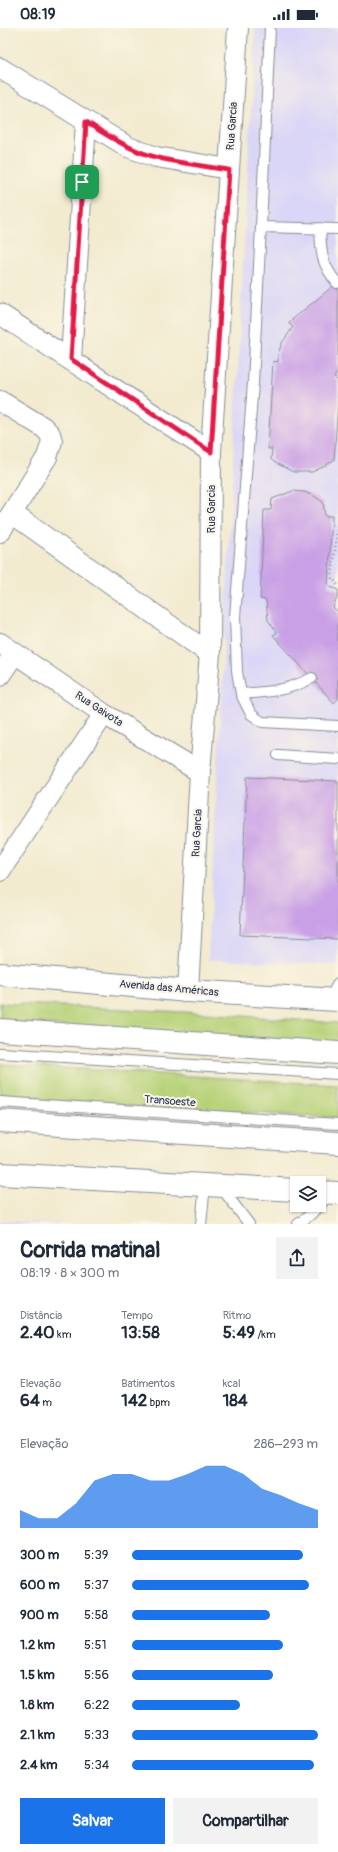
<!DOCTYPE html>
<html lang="pt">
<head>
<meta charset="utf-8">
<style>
  body { margin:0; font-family:Pangolin,sans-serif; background:#f2f2f3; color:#1f2937; height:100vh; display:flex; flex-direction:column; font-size:15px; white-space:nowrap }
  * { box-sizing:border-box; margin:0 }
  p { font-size:13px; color:#747a83 }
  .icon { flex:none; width:22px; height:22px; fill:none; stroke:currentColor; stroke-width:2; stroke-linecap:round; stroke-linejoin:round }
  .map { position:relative; height:1196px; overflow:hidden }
  .details { display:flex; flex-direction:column; background:#fff; flex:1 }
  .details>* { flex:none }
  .controls { position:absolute; left:290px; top:1148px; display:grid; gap:8px }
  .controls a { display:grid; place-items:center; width:36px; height:36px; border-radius:0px; background:#fff; box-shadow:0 1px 3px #0004; font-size:20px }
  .pin { position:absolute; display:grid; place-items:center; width:34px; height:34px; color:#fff; margin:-17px; border-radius:8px; box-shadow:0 2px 6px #0006 }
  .round { display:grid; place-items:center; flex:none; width:42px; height:42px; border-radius:0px; background:#f2f2f3 }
  .summary { display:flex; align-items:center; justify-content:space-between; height:68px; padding:0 20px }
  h1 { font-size:22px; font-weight:700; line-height:30px }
  .stats { display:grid; grid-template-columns:repeat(3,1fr); gap:6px; height:68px; padding:4px 20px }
  .stats div { display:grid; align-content:center }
  .stats b { font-size:17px; font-weight:700 }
  .stats small { font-size:11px; font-weight:400 }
  .stats p { font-size:11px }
  .chart { height:112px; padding:8px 20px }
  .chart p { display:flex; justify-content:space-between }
  .chart svg { width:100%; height:72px; margin-top:4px; fill:#1a73e8; opacity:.7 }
  .primary-button { display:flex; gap:8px; margin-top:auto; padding:8px 20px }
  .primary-button a { flex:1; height:46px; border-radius:0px; background:#1a73e8; color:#fff; font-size:16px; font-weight:700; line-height:46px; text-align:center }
  .primary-button a+a { background:#f2f2f3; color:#1f2937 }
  ul { padding:0 20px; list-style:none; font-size:13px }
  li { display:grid; grid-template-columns:64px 48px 1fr; align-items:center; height:30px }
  li i { height:10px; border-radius:5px; background:#1a73e8 }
  .status { display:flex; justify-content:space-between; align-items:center; height:28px; padding:0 20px; background:#fff; direction:ltr }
  .status svg { height:11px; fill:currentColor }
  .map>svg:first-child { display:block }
  .built { fill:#dad6f7 }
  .green { fill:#b6d177; stroke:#68806a }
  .building { fill:#c9a0e6 }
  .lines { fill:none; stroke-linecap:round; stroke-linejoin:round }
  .lane-casing { stroke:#868d97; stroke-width:12 }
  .street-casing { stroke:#868d97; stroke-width:22 }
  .secondary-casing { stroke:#868d97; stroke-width:24 }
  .highway-casing { stroke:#868d97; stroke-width:24 }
  .path { stroke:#868d97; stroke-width:2.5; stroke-dasharray:1 3; stroke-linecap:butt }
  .lane { stroke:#fff; stroke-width:10 }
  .street { stroke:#fff; stroke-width:20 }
  .secondary { stroke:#fff; stroke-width:22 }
  .highway { stroke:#fff; stroke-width:22 }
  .route-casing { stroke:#fff; stroke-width:8 }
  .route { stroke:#e11d48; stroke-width:5 }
  .labels { text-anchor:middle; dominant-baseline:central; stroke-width:4; stroke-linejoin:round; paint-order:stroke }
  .street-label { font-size:11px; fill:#1b2f5e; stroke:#fcf5e5 }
</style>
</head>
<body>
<div class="status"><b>08:19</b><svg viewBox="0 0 49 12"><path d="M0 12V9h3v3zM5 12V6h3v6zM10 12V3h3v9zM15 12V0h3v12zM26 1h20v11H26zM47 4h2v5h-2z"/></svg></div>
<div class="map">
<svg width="338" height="1196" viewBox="0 0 338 1196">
  <rect width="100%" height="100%" fill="#fcf5e5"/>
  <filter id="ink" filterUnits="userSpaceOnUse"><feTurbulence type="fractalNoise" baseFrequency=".025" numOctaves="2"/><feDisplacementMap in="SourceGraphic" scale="8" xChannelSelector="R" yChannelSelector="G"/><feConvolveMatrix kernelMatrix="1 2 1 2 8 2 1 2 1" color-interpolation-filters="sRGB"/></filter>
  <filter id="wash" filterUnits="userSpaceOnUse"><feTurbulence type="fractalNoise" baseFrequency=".012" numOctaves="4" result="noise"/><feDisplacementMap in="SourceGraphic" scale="16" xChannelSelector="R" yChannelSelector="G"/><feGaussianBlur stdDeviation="0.9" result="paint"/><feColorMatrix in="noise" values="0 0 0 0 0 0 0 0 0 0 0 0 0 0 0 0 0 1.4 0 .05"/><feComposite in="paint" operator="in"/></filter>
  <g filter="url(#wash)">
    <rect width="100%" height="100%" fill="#f2ebd0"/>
    <path class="built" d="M255 0H338V937L208 932Z
      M0 1193 69 1196H0Z"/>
    <path class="green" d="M0 975 204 985 338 995V1016L0 994Z
      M0 1036 338 1057V1090L0 1070Z"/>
    <g id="blocks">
      <path class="building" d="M338 254V343L334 350 338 352V374L334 432 325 438 312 444H293L274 434 271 431 272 421H268L273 333 278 334V326L282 315 293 299 288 295Z
        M293 463 304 464 314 468 323 474 325 488H332L328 558 338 562V568L333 579 338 584V671L334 675 273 607 277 605 268 592 266 572 260 571 264 482H271L272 471Z
        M247 749 338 753V911L240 907Z"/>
    </g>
  </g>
  <g filter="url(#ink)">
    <use href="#blocks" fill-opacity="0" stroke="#868d97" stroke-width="1"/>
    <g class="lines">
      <defs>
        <path id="lane" d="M261 199 270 0
          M320 200C321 225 321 235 337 255
          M338 201 261 199 253 355 235 589 237 643 241 666 251 686 262 694 338 698
          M241 666C269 664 287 663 312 650
          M278 727 338 731
          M330 971 338 955
          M0 1025 338 1046
          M0 1074 338 1096
          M220 1158 249 1196
          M201 1196 205 1157
          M298 1196 310 1187 330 1166"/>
        <path id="street" d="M0 40 128 119 156 129 229 141
          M0 286 211 424
          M71 331 86 94
          M0 373 43 399 50 406 52 413 47 429 0 504
          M13 486 210 626
          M0 615 104 686 200 744
          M0 647 15 625
          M0 843 104 686
          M188 963 200 744 210 626 211 424 238 0"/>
        <path id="secondary" d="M0 946 188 963 338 972
          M0 1146 297 1162
          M319 1164 338 1165"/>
        <path id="highway" d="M0 1002 338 1025
          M0 1093 338 1115"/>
      </defs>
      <use href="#lane" class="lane-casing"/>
      <use href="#street" class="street-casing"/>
      <use href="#secondary" class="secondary-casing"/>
      <use href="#highway" class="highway-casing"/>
      <path class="path" d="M338 494 332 550 338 557"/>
      <use href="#lane" class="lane"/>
      <use href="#street" class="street"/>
      <use href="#secondary" class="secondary"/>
      <use href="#highway" class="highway"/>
    </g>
  </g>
  <g class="lines" filter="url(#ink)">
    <defs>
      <path id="route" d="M86 94C104 105 123 118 143 125 170 135 201 137 229 142L211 424 71 331Z"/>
    </defs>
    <use href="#route" class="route-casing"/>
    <use href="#route" class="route"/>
  </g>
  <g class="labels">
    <g class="street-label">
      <text transform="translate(232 98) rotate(-86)">Rua Garcia</text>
      <text transform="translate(211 481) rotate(-90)">Rua Garcia</text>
      <text transform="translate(99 681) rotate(33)">Rua Gaivota</text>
      <text transform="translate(197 805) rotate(-87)">Rua Garcia</text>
      <text transform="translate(169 960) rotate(5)">Avenida das Américas</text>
      <text transform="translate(170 1073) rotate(4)">Transoeste</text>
    </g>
  </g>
</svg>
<div class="controls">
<a><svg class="icon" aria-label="layers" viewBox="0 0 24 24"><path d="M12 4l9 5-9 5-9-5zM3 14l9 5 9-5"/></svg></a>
</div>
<div class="pin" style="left:82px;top:154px;background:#1e9e55"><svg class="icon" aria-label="arrive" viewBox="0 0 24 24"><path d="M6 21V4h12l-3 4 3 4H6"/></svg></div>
</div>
<section class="details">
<div class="summary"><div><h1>Corrida matinal</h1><p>08:19 · 8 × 300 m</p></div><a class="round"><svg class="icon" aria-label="share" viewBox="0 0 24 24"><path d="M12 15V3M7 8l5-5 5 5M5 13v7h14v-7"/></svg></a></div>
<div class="stats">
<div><p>Distância</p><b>2.40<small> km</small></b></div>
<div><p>Tempo</p><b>13:58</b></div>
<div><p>Ritmo</p><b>5:49<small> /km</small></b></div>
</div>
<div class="stats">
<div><p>Elevação</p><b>64<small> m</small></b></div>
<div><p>Batimentos</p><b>142<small> bpm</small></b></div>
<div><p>kcal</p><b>184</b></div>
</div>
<div class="chart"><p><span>Elevação</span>286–293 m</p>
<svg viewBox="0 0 160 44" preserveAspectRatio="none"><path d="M0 44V33L10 38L20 38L30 29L40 15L50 11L60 11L70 15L80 15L90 11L100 6L110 6L120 11L130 20L140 24L150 29L160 33V44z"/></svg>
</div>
<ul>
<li><b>300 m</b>5:39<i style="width:92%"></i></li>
<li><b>600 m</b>5:37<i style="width:95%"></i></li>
<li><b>900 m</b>5:58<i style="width:74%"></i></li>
<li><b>1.2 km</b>5:51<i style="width:81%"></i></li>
<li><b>1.5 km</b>5:56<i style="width:76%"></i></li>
<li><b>1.8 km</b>6:22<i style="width:58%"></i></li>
<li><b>2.1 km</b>5:33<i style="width:100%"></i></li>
<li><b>2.4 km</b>5:34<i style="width:98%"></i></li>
</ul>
<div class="primary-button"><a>Salvar</a><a>Compartilhar</a></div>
</section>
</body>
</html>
